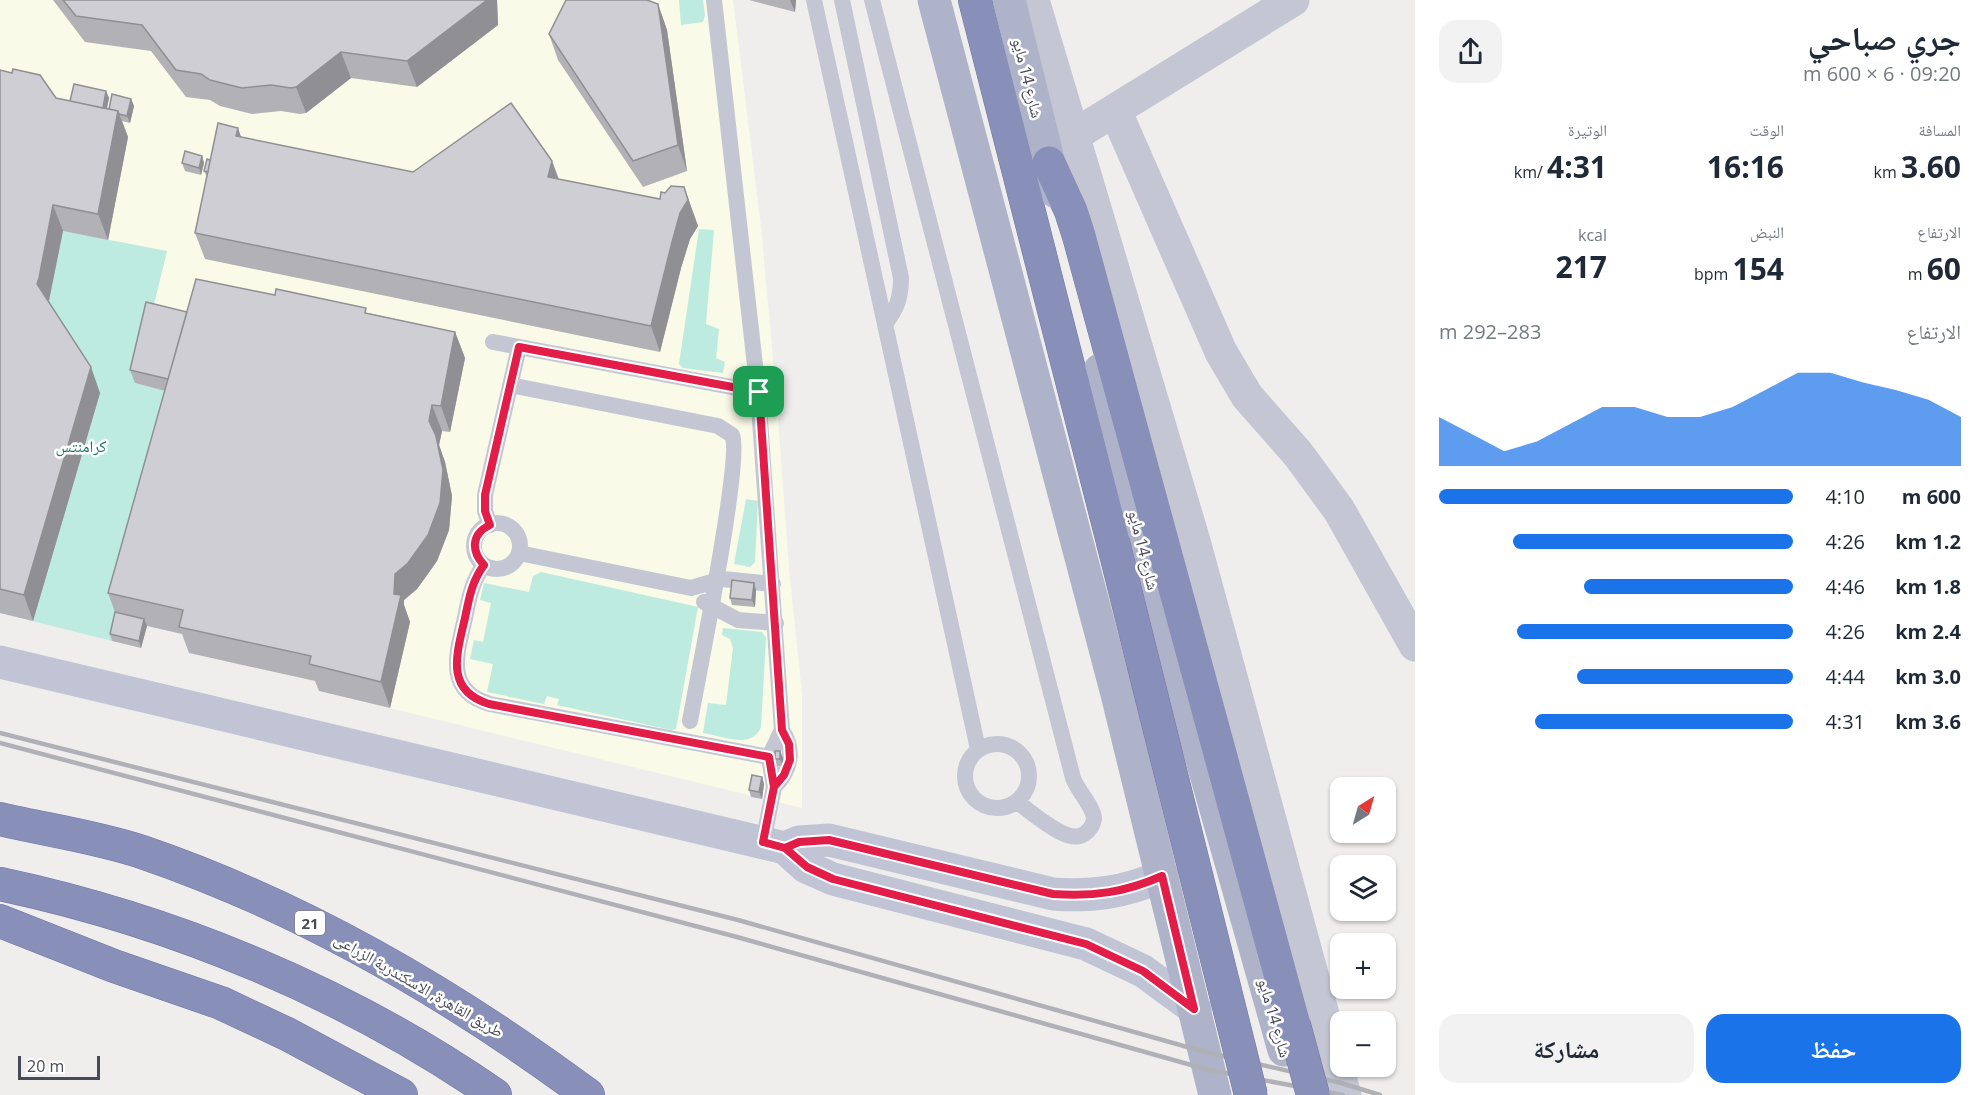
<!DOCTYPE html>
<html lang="ar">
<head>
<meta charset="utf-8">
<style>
  body { margin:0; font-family:"Open Sans","Noto Naskh Arabic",sans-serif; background:#f2f2f3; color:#1f2937; direction:rtl; height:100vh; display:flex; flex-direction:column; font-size:22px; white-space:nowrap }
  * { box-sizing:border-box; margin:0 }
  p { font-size:20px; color:#747a83 }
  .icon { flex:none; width:33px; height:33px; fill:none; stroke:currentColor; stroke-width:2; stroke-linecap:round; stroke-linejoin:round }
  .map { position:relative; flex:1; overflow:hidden; direction:ltr }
  .drawer { display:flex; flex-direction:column; background:#fff; width:570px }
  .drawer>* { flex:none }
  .needle { width:39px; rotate:37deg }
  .fabs { position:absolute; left:1330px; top:777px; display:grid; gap:12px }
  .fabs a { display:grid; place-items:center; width:66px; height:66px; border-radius:12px; background:#fff; box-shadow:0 2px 4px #0004; font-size:30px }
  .scale { position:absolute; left:18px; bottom:15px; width:82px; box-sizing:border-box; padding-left:6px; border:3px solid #474a59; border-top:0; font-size:16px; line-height:21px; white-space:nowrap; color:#474a59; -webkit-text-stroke:4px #fff; paint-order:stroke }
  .pin { position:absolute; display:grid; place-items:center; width:51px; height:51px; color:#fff; margin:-26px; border-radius:12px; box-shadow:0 3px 9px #0006 }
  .round { display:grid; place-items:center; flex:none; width:63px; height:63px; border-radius:18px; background:#f2f2f3 }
  .head { display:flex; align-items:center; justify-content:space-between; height:102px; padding:0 24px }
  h1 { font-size:33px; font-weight:700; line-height:45px }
  .metrics { display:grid; grid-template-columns:repeat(3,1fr); gap:9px; height:102px; padding:6px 24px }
  .metrics div { display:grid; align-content:center }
  .metrics b { font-size:30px; font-weight:700 }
  .metrics small { font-size:16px; font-weight:400 }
  .metrics p { font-size:16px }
  .chart { height:168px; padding:12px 24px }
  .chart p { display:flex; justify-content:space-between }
  .chart svg { width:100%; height:108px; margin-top:6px; fill:#1a73e8; opacity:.7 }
  .primary-button { display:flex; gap:12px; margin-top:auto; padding:12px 24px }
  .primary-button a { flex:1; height:69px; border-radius:18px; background:#1a73e8; color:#fff; font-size:24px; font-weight:700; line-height:69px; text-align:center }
  .primary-button a+a { background:#f2f2f3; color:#1f2937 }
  ul { padding:0 24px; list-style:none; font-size:20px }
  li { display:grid; grid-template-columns:96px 72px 1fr; align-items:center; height:45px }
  li i { height:15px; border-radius:8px; background:#1a73e8 }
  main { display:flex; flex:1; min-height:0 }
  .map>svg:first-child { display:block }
  .commercial { fill:#f9fae7 }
  .green { fill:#beebdf }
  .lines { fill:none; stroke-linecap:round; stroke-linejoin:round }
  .highway-casing { stroke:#747aa4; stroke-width:34 }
  .lane { stroke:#c4c7d3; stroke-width:16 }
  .street { stroke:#c4c7d3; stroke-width:33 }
  .secondary { stroke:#c1c4d5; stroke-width:33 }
  .primary { stroke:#afb3ca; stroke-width:33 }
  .highway { stroke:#888fb8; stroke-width:33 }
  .rail { stroke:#b0b0b7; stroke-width:4.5 }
  .highway-bridge-casing { stroke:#747aa4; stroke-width:34; stroke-linecap:butt }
  .highway-bridge { stroke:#888fb8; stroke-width:33 }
  .wall { fill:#b1b1b6 }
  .shaded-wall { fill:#909094 }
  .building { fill:#ceced4; stroke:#909094; stroke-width:1.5 }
  .route-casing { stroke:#fff; stroke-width:12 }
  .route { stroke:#e11d48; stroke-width:8 }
  .labels { text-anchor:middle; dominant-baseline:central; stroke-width:5; stroke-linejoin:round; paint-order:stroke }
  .shield { fill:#fff; stroke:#7e808b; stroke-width:1.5 }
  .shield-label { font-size:15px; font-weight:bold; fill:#474a59 }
  .street-label { font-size:16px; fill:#474a59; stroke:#fff }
  .park-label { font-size:16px; fill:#1e7466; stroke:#fff }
</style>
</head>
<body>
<main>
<section class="drawer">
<div class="head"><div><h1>جري صباحي</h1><p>09:20 · 6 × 600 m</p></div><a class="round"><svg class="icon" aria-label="share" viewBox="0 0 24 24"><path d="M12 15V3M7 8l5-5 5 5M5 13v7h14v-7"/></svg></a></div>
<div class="metrics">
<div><p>المسافة</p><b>3.60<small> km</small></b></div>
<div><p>الوقت</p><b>16:16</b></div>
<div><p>الوتيرة</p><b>4:31<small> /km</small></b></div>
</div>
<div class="metrics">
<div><p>الارتفاع</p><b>60<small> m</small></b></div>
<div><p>النبض</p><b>154<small> bpm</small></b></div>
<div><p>kcal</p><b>217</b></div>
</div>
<div class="chart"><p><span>الارتفاع</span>283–292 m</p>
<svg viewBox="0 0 160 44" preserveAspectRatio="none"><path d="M0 44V24L10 31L20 38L30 34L40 27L50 20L60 20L70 24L80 24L90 20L100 13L110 6L120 6L130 10L140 13L150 17L160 24V44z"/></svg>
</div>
<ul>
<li><b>600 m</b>4:10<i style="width:100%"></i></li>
<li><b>1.2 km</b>4:26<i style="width:79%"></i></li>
<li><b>1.8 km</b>4:46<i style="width:59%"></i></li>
<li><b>2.4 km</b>4:26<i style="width:78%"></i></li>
<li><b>3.0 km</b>4:44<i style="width:61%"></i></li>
<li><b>3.6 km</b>4:31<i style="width:73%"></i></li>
</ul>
<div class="primary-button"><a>حفظ</a><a>مشاركة</a></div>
</section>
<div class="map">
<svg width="1415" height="1095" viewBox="0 0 1415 1095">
  <rect width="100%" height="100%" fill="#f0eeed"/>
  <path class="commercial" d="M0 0H733L761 227 776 391 789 568 802 694V808L319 691 320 682 189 653 192 636 147 626 141 648 0 613Z"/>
  <path class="green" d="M679 0H703L705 15 703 22 681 25Z
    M699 229 714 230 706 324 719 329 716 358 725 362 723 373 683 368 679 364Z
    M63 231 167 251 135 383 181 395 112 641 0 613 47 310Z
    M746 499 758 501 755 562 750 567 734 564Z
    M541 572 698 607 676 729 671 730 557 705 559 699 547 696 544 704 487 692 493 664 470 659 474 640 483 642 491 603 480 600 484 583 529 592 533 576Z
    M723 628 762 632 766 638 761 727C752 750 722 736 703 733L708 703 726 705 733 648 730 639 722 635Z"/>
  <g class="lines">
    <defs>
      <path id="highway" d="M975 0 1113 542
        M1049 163 1071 211 1079 236 1294 1025
        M0 819C47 830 97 837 142 852 303 907 452 994 588 1095
        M0 884C174 921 348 993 495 1095
        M0 921 114 966 221 1003 287 1034 401 1095"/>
    </defs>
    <use href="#highway" class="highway-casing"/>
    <path class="lane" d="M714 0 758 392 782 730C795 750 791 771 774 787
      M814 0 978 749
      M842 0 901 278C901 297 897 309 885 324
      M872 0 1073 778C1077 790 1094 807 1094 819 1093 825 1089 831 1084 834 1068 846 1032 812 1017 802
      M493 342 758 392
      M510 385 718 426 732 435C743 457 697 681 690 721
      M474 546a23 23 0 1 1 46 0a23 23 0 1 1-46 0Z
      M490 525 485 511V495L519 347
      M519 553 691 588 722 579 773 584
      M484 565C472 581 469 598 465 618 457 653 444 691 490 704L769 757
      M704 602 738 620 776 623
      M965 776a32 32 0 1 1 64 0a32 32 0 1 1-64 0Z
      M763 842 774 787 769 757 782 730"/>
    <path class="street" d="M1033 0 1194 541 1345 1095
      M1115 110 1221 352 1247 396 1298 454 1339 510 1415 645
      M1073 136 1293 0"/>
    <path class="secondary" d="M0 662 785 848 806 867 833 879 1086 944 1143 971 1195 1009
      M785 848 799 842 829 840 1053 894C1093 897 1126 892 1162 876"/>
    <path class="primary" d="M934 0 1117 694 1215 1095
      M1009 0 1056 192
      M1100 370 1152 583 1284 1050"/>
    <use href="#highway" class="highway"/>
    <path class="rail" d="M0 733 738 920 1205 1052 1341 1083 1380 1095
      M0 743 737 937 1209 1070 1343 1095"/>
    <defs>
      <path id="highway-bridge" d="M1113 542 1251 1095
        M1294 1025 1313 1095"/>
    </defs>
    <use href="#highway-bridge" class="highway-bridge-casing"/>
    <use href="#highway-bridge" class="highway-bridge"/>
  </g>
  <path class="wall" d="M53 0H497L498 25 417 87 351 78 306 113 300 114 281 111 252 114 220 106 210 100 186 97 151 51 85 42Z
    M749 0H796L795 12Z
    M658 4 667 30 687 171 643 187 558 60 549 34Z
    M0 70 56 98 70 101 106 91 109 98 107 109H109L131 99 134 106 130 123 122 121 128 137 108 240 63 231 49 301 100 393 33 621 0 613Z
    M241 137 413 172 552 161 559 179 660 199 665 193 684 187 698 226 690 239 681 268 660 352 205 259 195 233 207 177 204 171 210 160Z
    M202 156 204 163 201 175 185 171 182 163Z
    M187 312 368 313 455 332 465 358 450 432 442 431 439 445 445 462 452 496 449 530 437 561 417 589 404 600V605L410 622 390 708 319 691 315 681 189 653 182 634 147 626 141 648 112 641 110 634 115 612 108 593 165 391 135 383 130 370Z
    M754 583 756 590 755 607 732 605 730 598Z
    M783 758V766H777L775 759Z
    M762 777 764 784 762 799 751 797 749 790Z"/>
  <path class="shaded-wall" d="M487 0H497L498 25 417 87 407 61Z
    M790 0H796L795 12Z
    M658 4 667 30 687 171 678 145Z
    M341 52 351 78 306 113 296 87Z
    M106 91 109 98 104 121 101 114Z
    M131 99 134 106 130 123 127 116Z
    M118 111 128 137 108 240 98 214Z
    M238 128 247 154 236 136Z
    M202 156 204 163 201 175 199 168Z
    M552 161 561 187 548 177Z
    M684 187 698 226 690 239 681 268 660 352 651 326Z
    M53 205 63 231 47 310 37 284Z
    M455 332 465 358 450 432 441 406Z
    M91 367 100 393 33 621 24 595Z
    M432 405 442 431 439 445 445 462 452 496 449 530 437 561 417 589 404 600V605L410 622 390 708 381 682 394 594 395 574Z
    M754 583 756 590 755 607 752 600Z
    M144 619 147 626 141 648 139 641Z
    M780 751 783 758V766L780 759Z
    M762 777 764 784 762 799 759 792Z"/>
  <path class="building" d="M63 0H487L407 61 341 52 296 87 291 88 271 85 242 88 210 80 201 74 176 70 142 25 76 16Z
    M566 0H647L658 4 678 145 633 161 549 34Z
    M13 69 40 75 56 98 118 111 98 214 53 205 39 278 37 284 91 367 24 595 0 589V70L12 73Z
    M74 84 106 91 103 108 70 101Z
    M112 94 131 99 127 116 119 114 118 111 109 109Z
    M511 103 552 161 548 177 660 199 661 192 665 193 671 186 684 187 688 200 680 213 672 242 651 326 195 233 218 123 238 128 236 136 413 172Z
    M185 151 202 156 199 168 182 163Z
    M207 159 210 160 208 172 204 171Z
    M196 279 275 295 276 289 366 308 365 313 455 332 441 406 432 405 429 421 436 436 443 470 440 503 428 535 408 563 395 574 394 594 401 595 381 682 309 664 311 656 179 627 183 610 108 593Z
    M146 302 187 312 168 379 130 370Z
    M732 580 754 583 752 600 730 598Z
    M115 612 144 619 139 641 110 634Z
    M775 751H780V759H775Z
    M752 775 762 777 759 792 749 790Z"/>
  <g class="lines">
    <defs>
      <path id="route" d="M759 392 519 347 485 495V511L490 525C471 534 471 551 484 565 472 581 469 598 465 618 457 653 444 690 489 704L769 757 774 787 763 842 785 848 807 867 833 879 1086 944 1143 971 1194 1009 1162 876C1126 892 1093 897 1053 894L829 840 799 842 785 848 763 842 774 787 784 775 790 760 789 744 782 730 759 392"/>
    </defs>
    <use href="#route" class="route-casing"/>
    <use href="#route" class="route"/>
  </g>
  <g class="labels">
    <rect class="shield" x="295" y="911" width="30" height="24" rx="4.5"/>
    <g class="shield-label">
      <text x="310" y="923">21</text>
    </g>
    <g class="street-label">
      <text transform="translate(1028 78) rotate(76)">شارع 14 مايو</text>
      <text transform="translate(1144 550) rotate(76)">شارع 14 مايو</text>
      <text transform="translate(419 985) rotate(30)">طريق القاهرة, الاسكندرية الزراعى</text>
      <text transform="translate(1275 1018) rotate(74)">شارع 14 مايو</text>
    </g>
    <g class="park-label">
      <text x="81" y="446">كرامنتس</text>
    </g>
  </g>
</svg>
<div class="fabs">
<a><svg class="needle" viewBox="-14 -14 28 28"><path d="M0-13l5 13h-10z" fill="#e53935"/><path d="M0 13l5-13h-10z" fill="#747a83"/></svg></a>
<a><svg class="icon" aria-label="layers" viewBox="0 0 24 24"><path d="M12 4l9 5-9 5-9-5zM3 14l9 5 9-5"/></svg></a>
<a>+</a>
<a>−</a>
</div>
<div class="scale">20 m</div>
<div class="pin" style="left:759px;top:392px;background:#1e9e55"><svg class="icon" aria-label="arrive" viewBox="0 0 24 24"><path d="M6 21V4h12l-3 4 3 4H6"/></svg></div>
</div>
</main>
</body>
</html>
